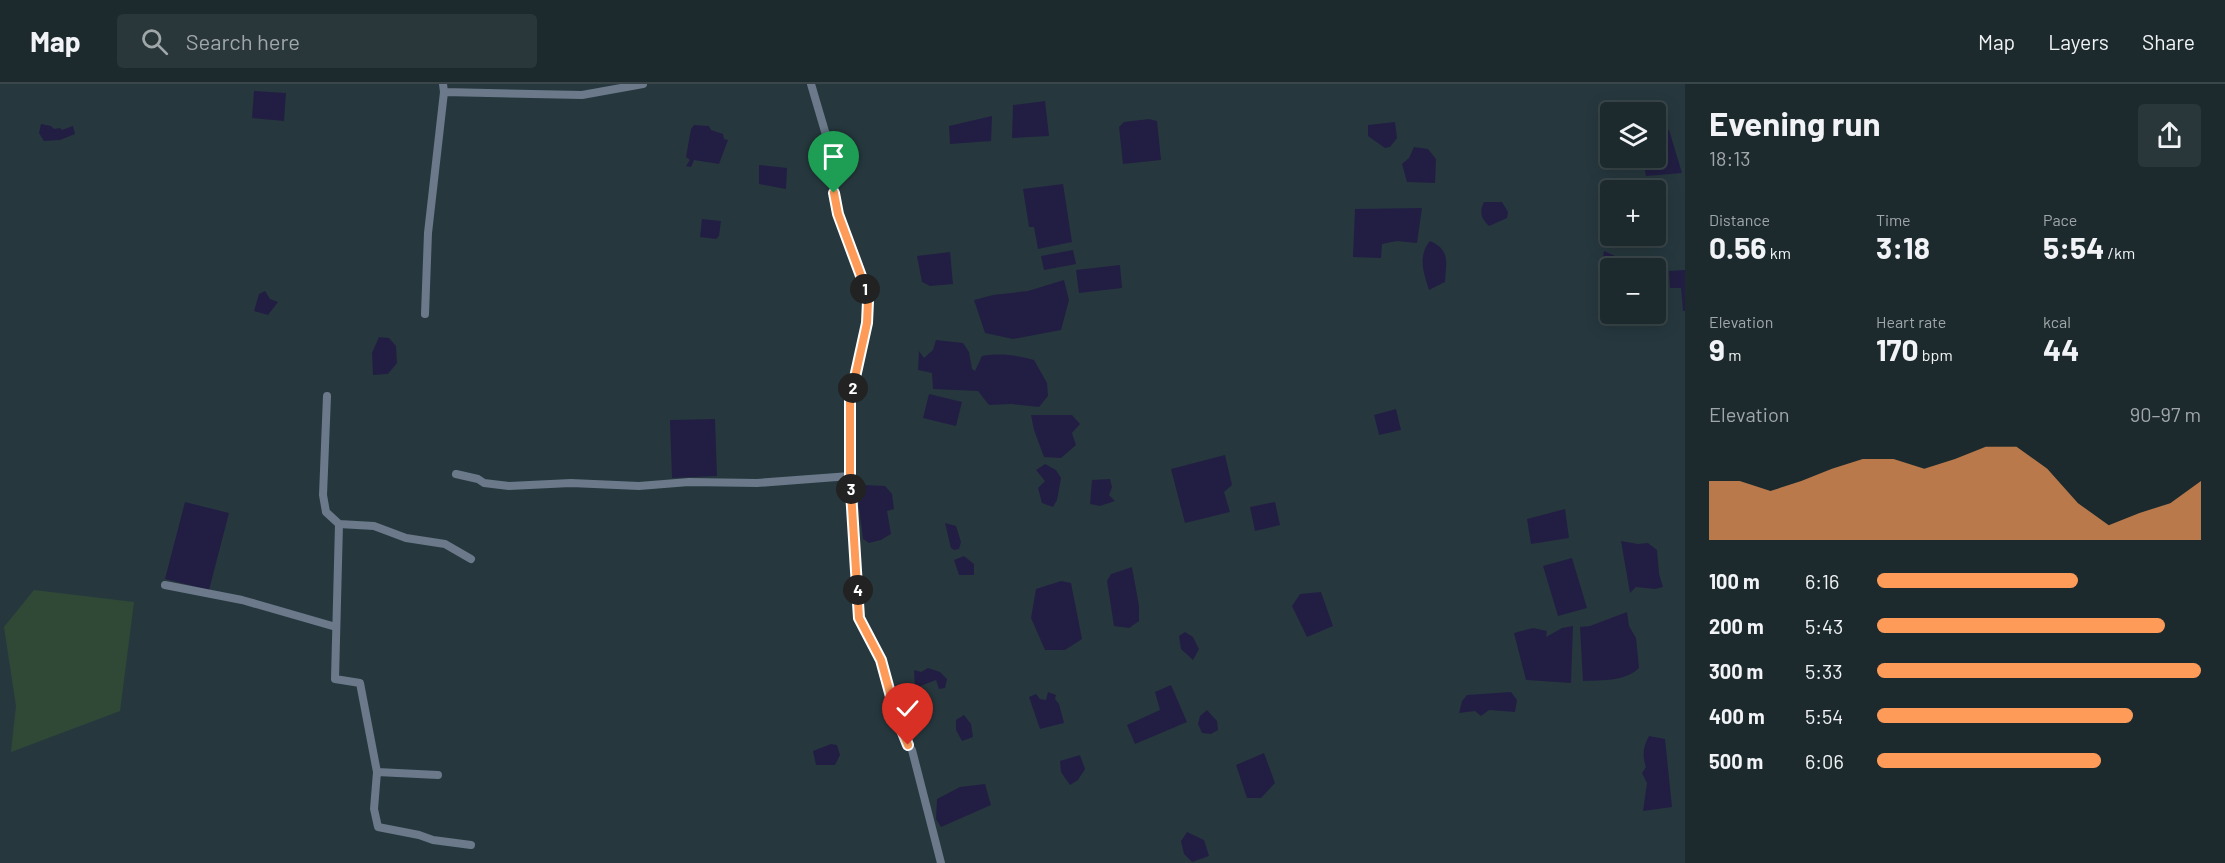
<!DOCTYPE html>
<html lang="en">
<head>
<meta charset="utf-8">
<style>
  body { margin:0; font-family:Barlow,sans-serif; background:#29363a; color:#f1f3f6; height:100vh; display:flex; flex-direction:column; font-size:22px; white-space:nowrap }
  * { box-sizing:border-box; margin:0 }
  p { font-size:20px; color:#a0a7aa }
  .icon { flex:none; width:33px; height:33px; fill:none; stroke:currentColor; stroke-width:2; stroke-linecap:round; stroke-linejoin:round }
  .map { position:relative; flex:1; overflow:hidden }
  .details { display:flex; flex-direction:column; background:#1c2a2e; width:540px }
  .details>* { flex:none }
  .controls { position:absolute; left:1600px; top:18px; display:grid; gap:12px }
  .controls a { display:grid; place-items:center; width:66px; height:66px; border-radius:6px; background:#1c2a2e; box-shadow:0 3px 15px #0003,0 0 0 2px #3a464a; font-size:30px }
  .pin { position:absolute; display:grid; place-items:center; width:51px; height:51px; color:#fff; margin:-62px -26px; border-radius:50% 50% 50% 0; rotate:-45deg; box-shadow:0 0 6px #0007 }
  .pin .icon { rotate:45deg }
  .km { position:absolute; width:30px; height:30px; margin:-15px; border-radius:50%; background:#222; color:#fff; font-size:16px; line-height:30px; text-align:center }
  .round { display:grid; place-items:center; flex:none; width:63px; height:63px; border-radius:6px; background:#29363a }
  .headline { display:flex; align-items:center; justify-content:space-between; height:102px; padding:0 24px }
  h1 { font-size:33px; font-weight:700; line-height:45px }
  .metrics { display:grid; grid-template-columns:repeat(3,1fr); gap:9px; height:102px; padding:6px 24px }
  .metrics div { display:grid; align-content:center }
  .metrics b { font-size:30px; font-weight:700 }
  .metrics small { font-size:16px; font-weight:400 }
  .metrics p { font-size:16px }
  .chart { height:168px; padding:12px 24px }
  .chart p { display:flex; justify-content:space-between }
  .chart svg { width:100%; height:108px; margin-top:6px; fill:#fe9b58; opacity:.7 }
  ul { padding:0 24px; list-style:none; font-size:20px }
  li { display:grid; grid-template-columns:96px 72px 1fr; align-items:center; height:45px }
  li i { height:15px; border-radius:8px; background:#fe9b58 }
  header { display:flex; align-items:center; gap:36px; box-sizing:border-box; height:84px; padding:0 30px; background:#1c2a2e; border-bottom:2px solid #3a464a }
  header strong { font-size:28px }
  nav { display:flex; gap:33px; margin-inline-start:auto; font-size:21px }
  .search { width:420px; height:54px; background:#29363a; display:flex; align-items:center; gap:15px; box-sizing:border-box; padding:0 21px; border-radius:6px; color:#a0a7aa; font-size:22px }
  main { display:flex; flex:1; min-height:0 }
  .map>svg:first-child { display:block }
  .green { fill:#304937 }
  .water { fill:#221e43 }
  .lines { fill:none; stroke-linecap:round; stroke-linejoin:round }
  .minor { stroke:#6b798a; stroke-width:8 }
  .route-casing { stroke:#fff; stroke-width:12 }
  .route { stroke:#fe9b58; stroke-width:8 }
</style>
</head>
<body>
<header>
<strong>Map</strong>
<div class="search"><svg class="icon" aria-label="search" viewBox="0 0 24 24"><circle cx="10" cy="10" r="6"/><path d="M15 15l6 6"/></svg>Search here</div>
<nav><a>Map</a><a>Layers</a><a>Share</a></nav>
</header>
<main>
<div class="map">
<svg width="1685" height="779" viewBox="0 0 1685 779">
  <rect width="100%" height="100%" fill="#26383e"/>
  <path class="green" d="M34 506 134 518 120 627 11 668 16 622 4 543Z"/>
  <path class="water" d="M254 7 286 9 284 37 252 34Z
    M1045 17 1049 52 1012 54 1013 21Z
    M992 32 991 57 950 60 949 42Z
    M1149 35 1157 37 1161 76 1123 80 1119 43 1124 38Z
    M1395 38 1397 54 1390 63 1385 64 1368 52V41Z
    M41 40 51 42 54 45 60 44 62 46 73 42 75 50 60 56 44 57 39 49Z
    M694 41 709 42 711 46 723 50 724 55 728 56 719 80 694 76 691 83 686 82 690 76 686 73 691 45Z
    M1669 46 1682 89 1646 92 1643 74H1656V48Z
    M1414 63 1428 65 1436 75 1435 99 1407 98 1402 80 1409 74Z
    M759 81 787 84 786 105 759 100Z
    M1063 100 1072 158 1038 165 1034 143H1029L1023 105Z
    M1484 118H1502L1508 128 1507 134 1489 142C1481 134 1479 128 1484 118Z
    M1422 124 1417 159 1397 157 1382 160 1381 174 1353 173 1355 125Z
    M702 135 721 137 719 152 716 155 700 153Z
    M1430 157C1451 166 1446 179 1445 198L1429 206C1424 190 1417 172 1430 157Z
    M1073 166 1076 180 1044 186 1041 172Z
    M1604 167 1626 177 1627 184H1611V205L1605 207 1609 189 1602 179Z
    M950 168 953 200 930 202 922 198 917 172Z
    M1120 181 1122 204 1079 209 1076 186Z
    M1685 186V227H1683L1681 204H1670L1669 187Z
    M1064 196 1069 216 1061 246 1013 255 985 249 974 216 993 211 1028 207Z
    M265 207 270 215 278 218 268 231 254 227 259 210Z
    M379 253 389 254 396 262 397 279 388 290 373 291 372 269Z
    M936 256 963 259 969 268 972 285 975 287 982 272C1001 269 1016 271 1034 276L1047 299 1048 312 1039 323 1011 320 989 321 978 307 933 305 932 289 918 286 919 267 924 274 933 266Z
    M929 310 962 318 956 342 923 334Z
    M1396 325 1401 346 1379 351 1374 331Z
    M1031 331H1072L1080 340 1072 349 1076 361 1061 374 1044 373 1034 346Z
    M715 335 717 392 672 394 670 336Z
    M1225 371 1232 401 1224 408 1230 428 1185 439 1171 385Z
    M1045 380 1056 386 1061 394 1057 416 1053 423 1042 419 1038 404 1045 397 1036 386Z
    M1110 395 1112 403 1109 411 1115 417 1100 422 1090 420 1092 396Z
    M864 401 885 402 892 410 894 425 887 427 891 450 881 456 869 459 863 455 857 406Z
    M185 418 229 429 209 506 165 495Z
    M1275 418 1280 441 1255 447 1250 423Z
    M1565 425 1569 454 1531 460 1527 435Z
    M945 439 956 442 961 458 959 465 954 466 951 464Z
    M1621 457 1638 460 1648 459 1657 466 1659 490 1663 503 1655 505 1636 503 1630 509Z
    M964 472 974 480V491H959L954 476Z
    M1572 474 1587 524 1558 532 1543 482Z
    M1132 483 1139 522V537L1129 544 1114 542 1107 497 1111 490Z
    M1061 497 1071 499 1082 555 1065 566H1045L1031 534 1036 505Z
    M1321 508 1333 542 1307 553 1292 522 1300 510Z
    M1627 528 1629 542 1636 554 1639 584C1625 598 1601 596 1583 597L1580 543 1590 542Z
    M1573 542 1571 599 1526 596 1514 549 1533 544 1547 547 1546 553 1562 544Z
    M1185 548 1193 553 1199 565 1193 576 1181 565 1179 552Z
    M928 584 940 588 947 595 945 604 939 605 936 596 915 604 914 586 921 588Z
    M1171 601 1187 638 1135 660 1127 641 1160 626 1155 608Z
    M1048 608 1056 611 1055 615 1059 620 1064 639 1040 645 1029 613 1036 610 1040 615 1046 616Z
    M1511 608 1517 616 1515 628 1489 626 1481 632 1475 627 1459 629 1462 617 1467 611Z
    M1207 626 1217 637 1218 646 1211 650 1202 649 1198 640 1200 632Z
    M964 631 971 640 973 653 962 657 956 646V636Z
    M1649 652 1665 655 1672 723 1643 727 1647 699 1642 689 1646 683C1642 671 1643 663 1649 652Z
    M831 660 837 661 840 671 835 681H816L813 667Z
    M1264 669 1275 699 1261 714H1247L1236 681Z
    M1080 671 1085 685 1078 696 1070 701 1061 688 1060 677Z
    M985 700 991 721 941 743 936 735 937 715 960 703Z
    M1187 748 1204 756 1209 772 1192 778 1184 770 1181 757Z"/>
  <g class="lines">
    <path class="minor" d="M811 0 829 61 838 130 861 192 868 217 867 239 850 316V392L859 534 881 576 896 631 908 661 912 666 941 779
      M444 8 582 11 643 0
      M425 230 428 149 444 8 443 0
      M327 312 323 411 326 428 339 440 374 442 406 454 445 460 471 475
      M456 390 478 395 484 399 509 402 571 399 639 402 689 398 757 399 850 392
      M339 440 335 595 360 599 377 688 374 725 378 743 419 751 433 756 471 761
      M165 501 242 516 336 543
      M377 688 438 691"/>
  </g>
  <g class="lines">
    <defs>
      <path id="route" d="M834 109 838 130 861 192 868 217 867 239 850 316V392L859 534 881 576 896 631 908 661"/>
    </defs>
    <use href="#route" class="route-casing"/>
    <use href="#route" class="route"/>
  </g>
</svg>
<div class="controls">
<a><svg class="icon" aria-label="layers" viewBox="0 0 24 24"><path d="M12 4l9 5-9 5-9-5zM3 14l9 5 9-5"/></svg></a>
<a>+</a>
<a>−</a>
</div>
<div class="pin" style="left:834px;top:109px;background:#1e9e55"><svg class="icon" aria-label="arrive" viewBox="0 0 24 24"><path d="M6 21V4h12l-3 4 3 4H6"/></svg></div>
<div class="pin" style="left:908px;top:661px;background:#d93025"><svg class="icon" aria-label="check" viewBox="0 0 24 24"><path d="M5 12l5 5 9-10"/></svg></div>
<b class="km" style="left:865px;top:205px">1</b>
<b class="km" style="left:853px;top:304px">2</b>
<b class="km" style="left:851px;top:405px">3</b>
<b class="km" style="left:858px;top:506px">4</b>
</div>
<section class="details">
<div class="headline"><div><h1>Evening run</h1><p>18:13</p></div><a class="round"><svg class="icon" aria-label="share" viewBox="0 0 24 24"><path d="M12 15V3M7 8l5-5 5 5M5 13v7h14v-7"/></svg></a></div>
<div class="metrics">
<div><p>Distance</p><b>0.56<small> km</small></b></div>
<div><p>Time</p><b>3:18</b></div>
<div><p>Pace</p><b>5:54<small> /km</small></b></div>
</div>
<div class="metrics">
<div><p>Elevation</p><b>9<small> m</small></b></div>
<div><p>Heart rate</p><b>170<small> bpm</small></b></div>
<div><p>kcal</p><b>44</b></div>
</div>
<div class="chart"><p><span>Elevation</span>90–97 m</p>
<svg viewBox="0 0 160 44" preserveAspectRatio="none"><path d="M0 44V20L10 20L20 24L30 20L40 15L50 11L60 11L70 15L80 11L90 6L100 6L110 15L120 29L130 38L140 33L150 29L160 20V44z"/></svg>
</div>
<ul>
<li><b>100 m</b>6:16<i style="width:62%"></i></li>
<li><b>200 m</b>5:43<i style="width:89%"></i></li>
<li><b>300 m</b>5:33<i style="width:100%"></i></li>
<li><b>400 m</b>5:54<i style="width:79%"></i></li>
<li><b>500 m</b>6:06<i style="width:69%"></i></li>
</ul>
</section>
</main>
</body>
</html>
